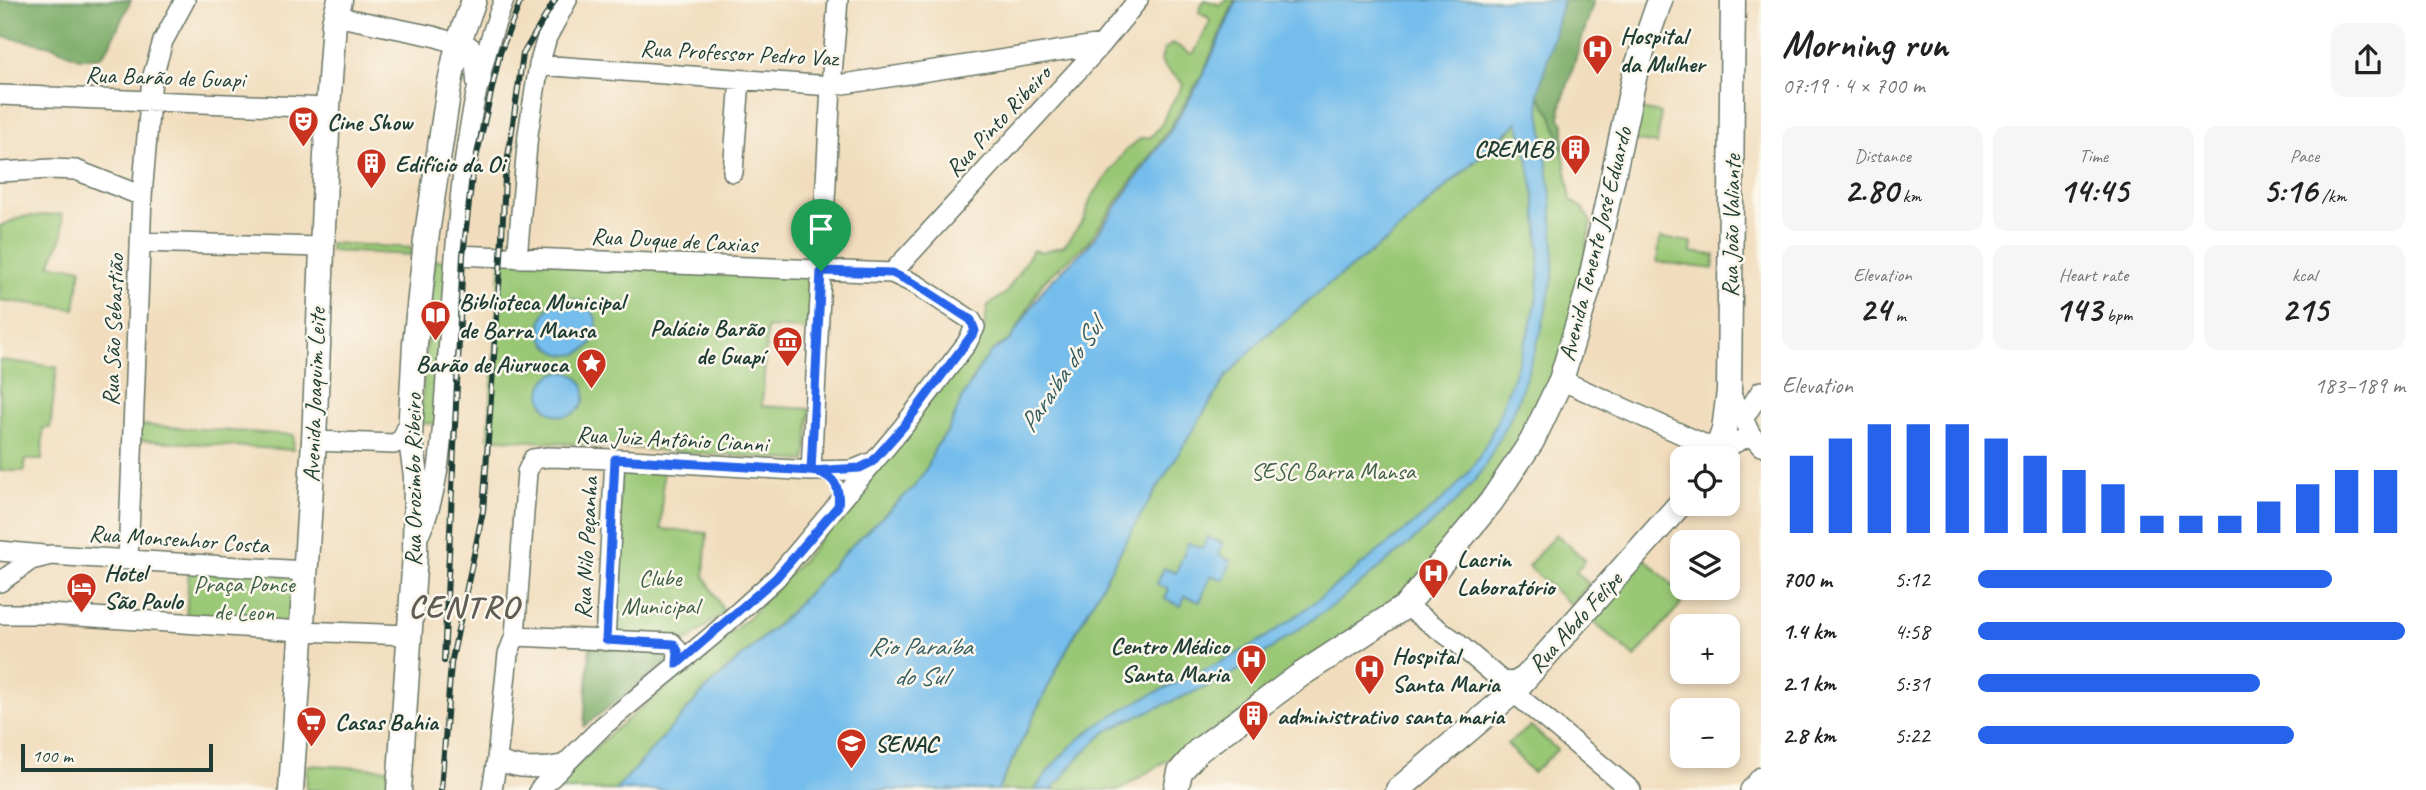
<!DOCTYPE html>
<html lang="en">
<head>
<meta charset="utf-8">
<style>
  body { margin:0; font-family:Caveat,sans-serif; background:#f6f6f6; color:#222; height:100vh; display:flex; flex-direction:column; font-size:26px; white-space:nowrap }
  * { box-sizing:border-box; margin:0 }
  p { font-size:23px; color:#767676 }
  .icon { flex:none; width:38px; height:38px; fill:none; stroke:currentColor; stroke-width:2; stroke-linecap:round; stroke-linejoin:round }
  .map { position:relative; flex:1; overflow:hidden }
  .panel { display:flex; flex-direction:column; background:#fff; width:665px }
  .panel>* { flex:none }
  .controls { position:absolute; left:1670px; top:446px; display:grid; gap:14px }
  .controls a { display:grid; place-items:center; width:70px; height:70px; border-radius:14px; background:#fff; box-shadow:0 4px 10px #0003; font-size:35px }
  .scale { position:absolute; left:21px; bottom:18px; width:192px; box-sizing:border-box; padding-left:7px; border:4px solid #1f3d34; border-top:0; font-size:19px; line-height:24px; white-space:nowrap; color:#1f3d34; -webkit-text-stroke:5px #fbf7ec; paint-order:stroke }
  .pin { position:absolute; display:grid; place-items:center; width:60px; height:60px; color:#fff; margin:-72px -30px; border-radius:50% 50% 50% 0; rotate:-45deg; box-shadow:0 0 7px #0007 }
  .pin .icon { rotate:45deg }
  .round { display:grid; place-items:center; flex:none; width:74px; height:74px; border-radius:14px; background:#f6f6f6 }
  .head { display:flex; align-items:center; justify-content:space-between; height:119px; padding:0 21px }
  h1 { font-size:38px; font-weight:600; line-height:52px }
  .metrics { display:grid; grid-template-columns:repeat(3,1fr); gap:10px; height:119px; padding:7px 21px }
  .metrics div { display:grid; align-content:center; border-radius:14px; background:#f6f6f6; text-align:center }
  .metrics b { font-size:35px; font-weight:600 }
  .metrics small { font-size:19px; font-weight:400 }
  .metrics p { font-size:19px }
  .chart { height:196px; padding:14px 21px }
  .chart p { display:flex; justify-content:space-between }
  .chart svg { width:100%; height:126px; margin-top:7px; stroke:#2563eb; stroke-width:6 }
  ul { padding:0 21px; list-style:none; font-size:23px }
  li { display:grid; grid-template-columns:112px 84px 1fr; align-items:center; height:52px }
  li i { height:18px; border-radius:9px; background:#2563eb }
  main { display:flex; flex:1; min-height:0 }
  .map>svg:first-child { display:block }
  .green { fill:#99c775; stroke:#5c8254; stroke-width:2 }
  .forest { fill:#7aac66; stroke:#4c744d; stroke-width:2 }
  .water { fill:#74bdec; stroke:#4a7d90; stroke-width:2 }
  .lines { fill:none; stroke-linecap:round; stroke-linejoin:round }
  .minor-casing { stroke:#687564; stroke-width:22 }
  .major-casing { stroke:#687564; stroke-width:27 }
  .minor { stroke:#fff; stroke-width:19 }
  .major { stroke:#fff; stroke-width:24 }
  .rail-casing { stroke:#1f3d34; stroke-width:6 }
  .rail { stroke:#fbf7ec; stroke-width:3.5; stroke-dasharray:10; stroke-linecap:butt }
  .route-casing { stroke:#fff; stroke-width:14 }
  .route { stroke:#2563eb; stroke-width:9 }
  .labels { text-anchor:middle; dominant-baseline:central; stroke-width:5; stroke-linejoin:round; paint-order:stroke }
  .poi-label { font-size:24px; font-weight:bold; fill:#1f3d34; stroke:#fbf7ec; text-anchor:start }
  .street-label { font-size:24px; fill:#1f3d34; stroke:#fbf7ec }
  .park-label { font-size:24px; fill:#3e6044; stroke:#fbf7ec }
  .water-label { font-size:26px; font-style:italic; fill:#345d62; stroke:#fbf7ec }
  .district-label { font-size:32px; font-weight:bold; letter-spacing:2px; fill:#605d56; stroke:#fbf7ec }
</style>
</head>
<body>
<main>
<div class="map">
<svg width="1761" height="790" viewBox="0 0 1761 790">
  <rect width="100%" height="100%" fill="#fbf7ec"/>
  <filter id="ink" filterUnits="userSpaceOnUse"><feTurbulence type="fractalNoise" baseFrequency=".0143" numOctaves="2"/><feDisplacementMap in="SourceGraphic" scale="14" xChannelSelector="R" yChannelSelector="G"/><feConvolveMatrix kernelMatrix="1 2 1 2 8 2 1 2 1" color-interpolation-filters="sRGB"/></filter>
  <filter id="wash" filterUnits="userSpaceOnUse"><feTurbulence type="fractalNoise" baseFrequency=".00686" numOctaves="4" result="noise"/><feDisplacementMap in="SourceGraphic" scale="28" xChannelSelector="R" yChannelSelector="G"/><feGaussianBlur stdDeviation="1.57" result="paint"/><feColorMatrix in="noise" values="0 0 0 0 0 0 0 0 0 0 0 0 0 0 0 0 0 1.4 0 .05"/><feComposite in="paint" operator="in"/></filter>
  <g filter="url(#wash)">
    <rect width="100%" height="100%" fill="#f1ddbd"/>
    <path class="green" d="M1205 0 1220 5 1225 0H1235L1203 73 1171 126 1088 242 1042 283 1015 333 1010 340 998 347 971 381 952 425 935 448 928 466 914 487 848 549 790 613 703 692 616 790H551L610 734 747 619 808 554 983 333 988 305 1006 293 1033 250 1042 252 1064 246 1084 219 1091 198 1107 176 1125 151 1141 138H1150L1162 124 1167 111 1183 85C1178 74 1164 72 1161 60L1164 50 1173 43 1191 54 1194 53 1210 22 1209 18 1199 13 1200 6Z
      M1538 94 1552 116 1560 135 1571 200 1583 208 1591 223 1560 380 1427 581 1301 674 1120 790H998L1062 658 1140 516 1226 377 1262 339 1325 287 1386 241 1513 128Z
      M1640 109 1661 113 1657 144 1633 140Z
      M62 214 63 234 50 265 81 268 75 309 0 300V226L21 217Z
      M1660 238 1692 242 1691 252 1715 255 1713 269 1657 262Z
      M330 243 411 248V255L330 251Z
      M501 256 817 277 814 330 767 327 762 406 810 409 806 461 488 438Z
      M433 260 456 262 443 423 420 424Z
      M0 360 57 367 50 428H43L42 460H25V471H0Z
      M139 425 294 435 293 450 139 440Z
      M621 470 663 472 661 529 707 533 704 575 724 612 689 640 609 636Z
      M1556 534 1585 560 1576 572 1589 584 1571 605 1528 566Z
      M1643 557 1686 598 1635 657 1587 617Z
      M189 566 302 574 297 628 186 621Z
      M1531 726 1557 750 1533 773 1507 744Z
      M307 765 389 769V790H306Z"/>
    <path class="forest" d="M0 0H131L107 50 100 57 93 58H79L52 46 0 36Z
      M1563 0H1594L1561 106 1560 118 1564 123V152L1552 116 1538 94Z
      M590 646 666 647 673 658 584 726Z"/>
    <path class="water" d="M1237 0H1563L1538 94 1551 196 1554 251 1553 277 1541 332 1515 409 1481 473 1454 504 1417 537 1339 601 1243 668 1215 683 1126 721 1104 733 1078 758 1052 790H1035C1085 708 1175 690 1251 646 1297 619 1338 583 1379 551 1411 525 1448 501 1473 466 1490 442 1500 413 1510 385 1521 354 1534 322 1538 289 1543 239 1533 169 1518 122L1386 241 1325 287 1262 339 1226 377 1140 516 1062 658 998 790H616L703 692 790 613 848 549 914 487 928 466 935 448 948 431 961 400 981 365 991 352 1010 340 1045 287 1090 244 1170 131 1200 82Z
      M541 327a28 28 0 1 1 56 0a28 28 0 1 1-56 0Z
      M541 394a22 22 0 1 1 44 0a22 22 0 1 1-44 0Z
      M1207 537 1223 543 1219 555 1231 561 1224 580 1211 575 1200 602 1185 596 1181 606 1165 599 1169 589 1157 584 1164 568 1176 573 1188 543 1203 548Z"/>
  </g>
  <g filter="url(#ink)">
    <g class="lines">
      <defs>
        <path id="minor" d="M334 31 338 20 345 18 433 36 458 44
          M539 65 831 86 1102 44
          M0 95 328 108
          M0 172 51 169 76 170 142 196
          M733 172 740 80
          M140 242 321 247
          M455 255 892 273 917 285 971 320 975 327 967 343 903 427 776 578 712 636 603 726 539 790
          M517 258 528 134 539 65 547 37 567 0
          M892 273 1102 44 1138 0
          M1561 380 1719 451 1751 435
          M1729 391 1751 435 1761 446
          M1743 419 1761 391
          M314 441 394 444 402 439 410 420
          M811 471 831 86 838 0
          M420 533C443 482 442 421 447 366 457 243 458 117 504 0
          M0 551 43 555
          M128 560 142 196 150 101 152 79 163 41 185 0
          M0 582 31 560 51 555 304 571
          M1406 606 1455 641 1502 681 1513 682 1526 675
          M0 614H49L300 631 409 635
          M515 636 672 643 678 651 677 664
          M605 641 615 459
          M1513 692 1631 790
          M497 759C514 770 543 769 562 765
          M492 790 497 759 508 654 515 636 527 472 533 459 548 457 615 459 811 471 853 470 870 463
          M1750 790 1761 777"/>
        <path id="major" d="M458 44C478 50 478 63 479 81
          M1714 458 1724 430 1729 391 1733 0
          M291 790 314 441 328 108 334 22 340 0
          M399 790 415 554 416 476 410 434 415 344 426 240 449 87 458 44 474 0
          M1176 790 1180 772 1198 751 1299 676 1406 606 1491 502 1532 441 1561 380 1590 283 1636 69 1660 0
          M1398 790 1513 692 1682 502"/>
      </defs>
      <use href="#minor" class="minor-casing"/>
      <use href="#major" class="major-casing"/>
      <use href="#minor" class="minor"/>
      <use href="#major" class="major"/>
      <defs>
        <path id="rail" d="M444 661 463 255 472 176 500 53 521 0
          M441 790 451 664 483 511 501 257 505 178 523 54 555 0"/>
      </defs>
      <use href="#rail" class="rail-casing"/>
      <use href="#rail" class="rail"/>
    </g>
  </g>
  <g class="lines" filter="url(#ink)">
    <defs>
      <path id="route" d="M821 271 811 471C832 474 841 484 838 506L776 578 677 664 678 651 674 644 606 640 615 459 811 471 860 468 872 462 903 427 975 331 971 320 917 285 892 273 821 271"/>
    </defs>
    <use href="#route" class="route-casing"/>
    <use href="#route" class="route"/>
  </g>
  <defs>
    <symbol id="hospital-pin" viewBox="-11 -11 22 30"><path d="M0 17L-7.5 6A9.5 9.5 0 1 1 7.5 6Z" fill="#c8321e" stroke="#fbf7ec"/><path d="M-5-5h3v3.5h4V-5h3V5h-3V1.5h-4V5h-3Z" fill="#fff"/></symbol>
    <symbol id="theatre-pin" viewBox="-11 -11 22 30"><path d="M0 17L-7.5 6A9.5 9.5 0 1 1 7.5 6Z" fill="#c8321e" stroke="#fbf7ec"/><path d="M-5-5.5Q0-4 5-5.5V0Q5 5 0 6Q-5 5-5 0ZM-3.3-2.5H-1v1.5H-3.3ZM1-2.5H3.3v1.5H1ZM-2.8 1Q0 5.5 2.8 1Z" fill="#fff"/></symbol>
    <symbol id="building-pin" viewBox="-11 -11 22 30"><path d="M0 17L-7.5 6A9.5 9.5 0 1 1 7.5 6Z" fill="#c8321e" stroke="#fbf7ec"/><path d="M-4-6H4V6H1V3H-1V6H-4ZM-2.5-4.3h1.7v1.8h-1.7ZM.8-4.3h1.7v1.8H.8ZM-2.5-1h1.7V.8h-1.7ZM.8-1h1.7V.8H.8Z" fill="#fff"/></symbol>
    <symbol id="library-pin" viewBox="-11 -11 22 30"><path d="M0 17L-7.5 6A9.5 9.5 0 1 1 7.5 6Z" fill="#c8321e" stroke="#fbf7ec"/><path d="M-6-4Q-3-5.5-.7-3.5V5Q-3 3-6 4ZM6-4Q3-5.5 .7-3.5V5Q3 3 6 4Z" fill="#fff"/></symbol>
    <symbol id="museum-pin" viewBox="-11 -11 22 30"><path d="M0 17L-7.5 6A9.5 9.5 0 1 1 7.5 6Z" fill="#c8321e" stroke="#fbf7ec"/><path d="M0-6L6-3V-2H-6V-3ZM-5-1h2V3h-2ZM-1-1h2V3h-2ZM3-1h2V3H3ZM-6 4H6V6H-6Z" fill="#fff"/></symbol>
    <symbol id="sight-pin" viewBox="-11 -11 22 30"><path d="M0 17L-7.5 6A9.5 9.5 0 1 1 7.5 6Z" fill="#c8321e" stroke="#fbf7ec"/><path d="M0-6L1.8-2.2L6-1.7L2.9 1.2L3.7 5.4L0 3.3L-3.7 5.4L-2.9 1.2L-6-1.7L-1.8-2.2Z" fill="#fff"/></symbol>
    <symbol id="hotel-pin" viewBox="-11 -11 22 30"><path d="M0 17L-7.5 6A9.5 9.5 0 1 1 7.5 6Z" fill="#c8321e" stroke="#fbf7ec"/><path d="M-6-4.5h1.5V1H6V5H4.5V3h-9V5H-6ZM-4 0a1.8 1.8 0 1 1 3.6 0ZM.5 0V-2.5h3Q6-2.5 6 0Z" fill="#fff"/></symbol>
    <symbol id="supermarket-pin" viewBox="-11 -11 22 30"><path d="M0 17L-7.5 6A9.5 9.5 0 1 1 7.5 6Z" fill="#c8321e" stroke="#fbf7ec"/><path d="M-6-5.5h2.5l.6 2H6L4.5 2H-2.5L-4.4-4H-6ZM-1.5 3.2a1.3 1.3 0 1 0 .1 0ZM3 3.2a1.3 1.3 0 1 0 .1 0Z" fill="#fff"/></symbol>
    <symbol id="school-pin" viewBox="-11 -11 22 30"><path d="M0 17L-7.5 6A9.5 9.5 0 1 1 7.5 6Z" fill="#c8321e" stroke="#fbf7ec"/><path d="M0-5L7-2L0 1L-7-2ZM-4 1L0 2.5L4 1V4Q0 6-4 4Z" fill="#fff"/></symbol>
  </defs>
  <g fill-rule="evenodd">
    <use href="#hospital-pin" x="1580" y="32" width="35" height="47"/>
    <use href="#theatre-pin" x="286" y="104" width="35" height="47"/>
    <use href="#building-pin" x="1558" y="132" width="35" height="47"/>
    <use href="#building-pin" x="354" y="146" width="35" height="47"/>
    <use href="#library-pin" x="418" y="298" width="35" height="47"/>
    <use href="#museum-pin" x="770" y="324" width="35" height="47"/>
    <use href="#sight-pin" x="574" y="346" width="35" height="47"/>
    <use href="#hospital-pin" x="1416" y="556" width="35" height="47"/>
    <use href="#hotel-pin" x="64" y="570" width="35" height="47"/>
    <use href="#hospital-pin" x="1234" y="642" width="35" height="47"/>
    <use href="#hospital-pin" x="1352" y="652" width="35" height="47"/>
    <use href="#building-pin" x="1236" y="698" width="35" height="47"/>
    <use href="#supermarket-pin" x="294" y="704" width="35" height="47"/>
    <use href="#school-pin" x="834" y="726" width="35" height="47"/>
  </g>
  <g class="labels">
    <g class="poi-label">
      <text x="1620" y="36">Hospital<tspan x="1620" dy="28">da Mulher</tspan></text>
      <text x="327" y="122">Cine Show</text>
      <text x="1553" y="149" text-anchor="end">CREMEB</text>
      <text x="395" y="164">Edifício da Oi</text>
      <text x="459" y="302">Biblioteca Municipal<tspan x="459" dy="28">de Barra Mansa</tspan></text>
      <text x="764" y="328" text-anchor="end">Palácio Barão<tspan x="764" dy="28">de Guapí</tspan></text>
      <text x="568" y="364" text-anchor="end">Barão de Aiuruoca</text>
      <text x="1457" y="559">Lacrin<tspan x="1457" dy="28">Laboratório</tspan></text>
      <text x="104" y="573">Hotel<tspan x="104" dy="28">São Paulo</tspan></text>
      <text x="1229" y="646" text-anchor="end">Centro Médico<tspan x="1229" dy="28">Santa Maria</tspan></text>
      <text x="1392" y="656">Hospital<tspan x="1392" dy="28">Santa Maria</tspan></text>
      <text x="1277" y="716">administrativo santa maria</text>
      <text x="335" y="722">Casas Bahia</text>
      <text x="875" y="744">SENAC</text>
    </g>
    <g class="street-label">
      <text transform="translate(739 53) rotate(3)">Rua Professor Pedro Vaz</text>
      <text transform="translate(165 77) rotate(2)">Rua Barão de Guapi</text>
      <text transform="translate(998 121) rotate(-47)">Rua Pinto Ribeiro</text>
      <text transform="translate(1731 226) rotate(-89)">Rua João Valiante</text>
      <text transform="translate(674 240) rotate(3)">Rua Duque de Caxias</text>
      <text transform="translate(1595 244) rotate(-76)">Avenida Tenente José Eduardo</text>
      <text transform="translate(113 330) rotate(-88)">Rua São Sebastião</text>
      <text transform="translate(314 395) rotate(-88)">Avenida Joaquim Leite</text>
      <text transform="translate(672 439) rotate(3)">Rua Juiz Antônio Cianni</text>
      <text transform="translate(413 480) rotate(-90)">Rua Orozimbo Ribeiro</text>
      <text transform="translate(179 539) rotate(4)">Rua Monsenhor Costa</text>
      <text transform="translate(586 548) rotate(-87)">Rua Nilo Peçanha</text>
      <text transform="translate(1575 622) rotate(-48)">Rua Abdo Felipe</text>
    </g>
    <g class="park-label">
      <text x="1333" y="471">SESC Barra Mansa</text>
      <text x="660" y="578">Clube<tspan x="660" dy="28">Municipal</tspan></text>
      <text x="244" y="584">Praça Ponce<tspan x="244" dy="28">de Leon</tspan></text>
    </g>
    <g class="water-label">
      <text transform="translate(1061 376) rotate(-56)">Paraiba do Sul</text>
      <text x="920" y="646">Rio Paraíba<tspan x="920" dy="30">do Sul</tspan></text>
    </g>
    <g class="district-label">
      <text x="464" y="606">CENTRO</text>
    </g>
  </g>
</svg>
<div class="controls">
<a><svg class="icon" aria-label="locate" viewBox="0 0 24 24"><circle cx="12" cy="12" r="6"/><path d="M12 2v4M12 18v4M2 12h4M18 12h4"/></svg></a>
<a><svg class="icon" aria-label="layers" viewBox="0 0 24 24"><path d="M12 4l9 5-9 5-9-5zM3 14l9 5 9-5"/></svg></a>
<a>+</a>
<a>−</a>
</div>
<div class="scale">100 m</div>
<div class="pin" style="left:821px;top:271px;background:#1e9e55"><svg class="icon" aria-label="arrive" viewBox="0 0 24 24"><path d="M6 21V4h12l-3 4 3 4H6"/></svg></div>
</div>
<section class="panel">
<div class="head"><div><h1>Morning run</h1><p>07:19 · 4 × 700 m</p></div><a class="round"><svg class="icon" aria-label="share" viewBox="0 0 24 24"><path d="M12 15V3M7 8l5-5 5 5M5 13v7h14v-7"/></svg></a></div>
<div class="metrics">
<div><p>Distance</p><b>2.80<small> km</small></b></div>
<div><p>Time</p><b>14:45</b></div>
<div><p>Pace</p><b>5:16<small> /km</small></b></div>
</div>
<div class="metrics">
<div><p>Elevation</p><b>24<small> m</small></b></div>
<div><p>Heart rate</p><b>143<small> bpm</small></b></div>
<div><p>kcal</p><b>215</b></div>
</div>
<div class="chart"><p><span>Elevation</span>183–189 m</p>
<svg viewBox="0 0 160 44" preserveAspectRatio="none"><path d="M5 44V17M15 44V11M25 44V6M35 44V6M45 44V6M55 44V11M65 44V17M75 44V22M85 44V27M95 44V38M105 44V38M115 44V38M125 44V33M135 44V27M145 44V22M155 44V22"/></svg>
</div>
<ul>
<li><b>700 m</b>5:12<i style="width:83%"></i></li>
<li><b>1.4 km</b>4:58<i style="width:100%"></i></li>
<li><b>2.1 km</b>5:31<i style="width:66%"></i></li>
<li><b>2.8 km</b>5:22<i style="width:74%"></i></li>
</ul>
</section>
</main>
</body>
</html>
